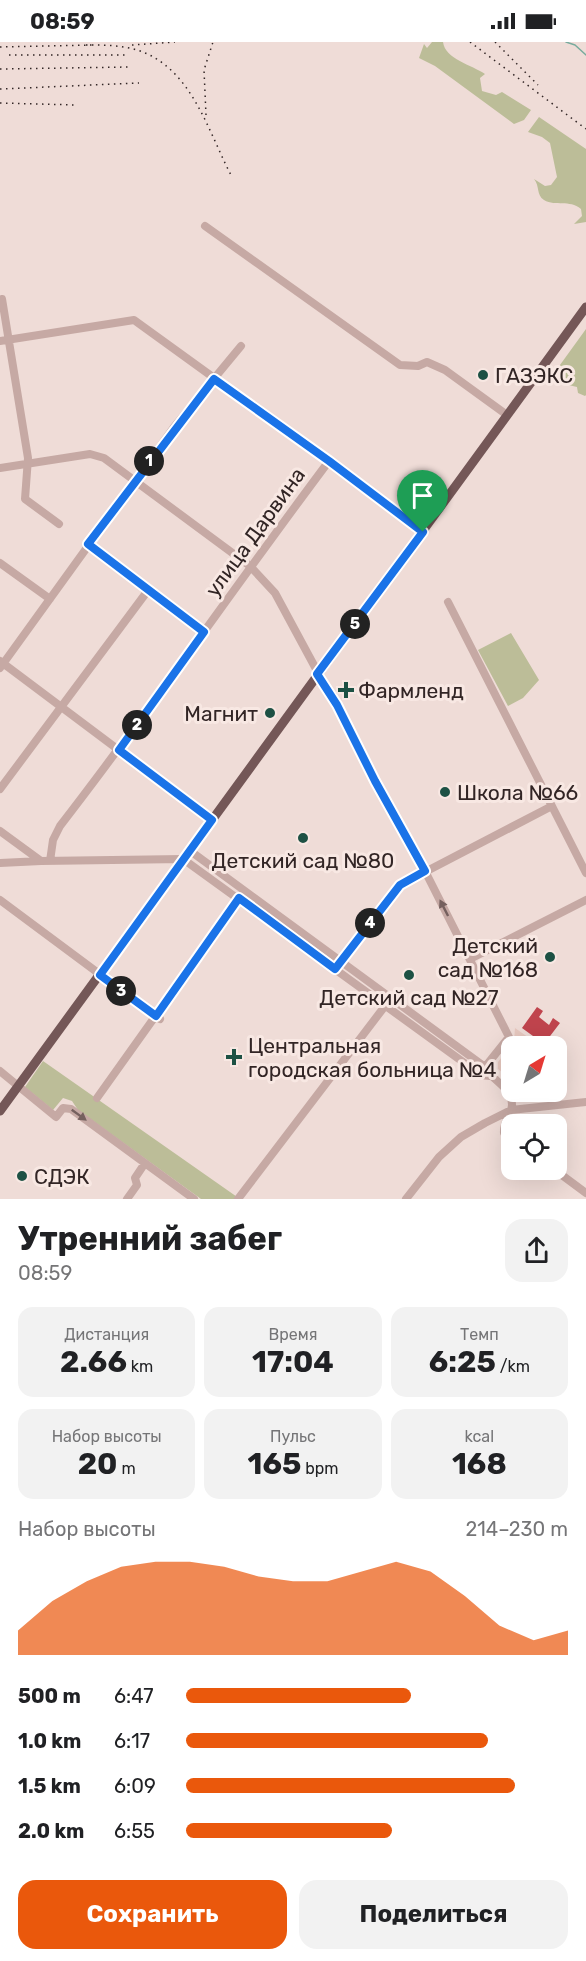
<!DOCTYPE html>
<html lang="ru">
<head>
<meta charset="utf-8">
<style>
  body { margin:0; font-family:Rubik,sans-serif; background:#f2f2f2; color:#202124; height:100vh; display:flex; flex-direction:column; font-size:22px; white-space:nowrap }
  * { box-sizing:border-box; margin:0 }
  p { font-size:20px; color:#757577 }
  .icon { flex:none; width:33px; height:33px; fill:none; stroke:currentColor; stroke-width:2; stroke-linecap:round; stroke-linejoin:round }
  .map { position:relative; height:1157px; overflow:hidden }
  .details { display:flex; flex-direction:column; background:#fff; flex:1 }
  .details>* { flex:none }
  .needle { width:39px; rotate:38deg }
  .tools { position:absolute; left:501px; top:994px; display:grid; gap:12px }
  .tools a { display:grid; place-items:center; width:66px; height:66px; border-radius:12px; background:#fff; box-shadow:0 6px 24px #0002; font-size:30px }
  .pin { position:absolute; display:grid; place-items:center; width:51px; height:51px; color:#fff; margin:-62px -26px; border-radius:50% 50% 50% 0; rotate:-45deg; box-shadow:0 0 6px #0007 }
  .pin .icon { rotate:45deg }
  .km { position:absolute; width:30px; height:30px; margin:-15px; border-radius:50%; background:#222; color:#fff; font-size:16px; line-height:30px; text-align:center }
  .round { display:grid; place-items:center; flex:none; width:63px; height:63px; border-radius:18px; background:#f2f2f2 }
  .headline { display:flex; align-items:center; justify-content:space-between; height:102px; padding:0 18px }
  h1 { font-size:33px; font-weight:700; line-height:45px }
  .figures { display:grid; grid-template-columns:repeat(3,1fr); gap:9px; height:102px; padding:6px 18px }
  .figures div { display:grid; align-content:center; border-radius:15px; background:#f2f2f2; text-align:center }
  .figures b { font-size:30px; font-weight:700 }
  .figures small { font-size:16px; font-weight:400 }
  .figures p { font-size:16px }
  .chart { height:168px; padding:12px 18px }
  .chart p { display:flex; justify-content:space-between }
  .chart svg { width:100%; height:108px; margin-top:6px; fill:#ea580c; opacity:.7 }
  .action { display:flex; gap:12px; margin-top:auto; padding:12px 18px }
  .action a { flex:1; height:69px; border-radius:18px; background:#ea580c; color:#fff; font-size:24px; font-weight:700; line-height:69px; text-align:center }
  .action a+a { background:#f2f2f2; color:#202124 }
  ul { padding:0 18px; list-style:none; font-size:20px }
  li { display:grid; grid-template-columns:96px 72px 1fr; align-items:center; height:45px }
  li i { height:15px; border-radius:8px; background:#ea580c }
  .status { display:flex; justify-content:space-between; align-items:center; height:42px; padding:0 30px; background:#fff; direction:ltr }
  .status svg { height:16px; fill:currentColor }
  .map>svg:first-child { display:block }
  .green { fill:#bcbd98 }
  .plaza { fill:#e7c8bf }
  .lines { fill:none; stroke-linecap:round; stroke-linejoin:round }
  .stream { stroke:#78ab9d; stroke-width:1.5 }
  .building { fill:#c0444d }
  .minor { stroke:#c6a9a4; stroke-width:8 }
  .major { stroke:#745757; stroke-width:9 }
  .rail { stroke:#322525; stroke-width:1.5; stroke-dasharray:1.5 4.5; stroke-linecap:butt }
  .oneway { fill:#75605e }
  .route-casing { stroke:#fff; stroke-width:12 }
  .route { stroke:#1a73e8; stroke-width:8 }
  .poi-dot { fill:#1d5144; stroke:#f8e8e3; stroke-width:2 }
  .labels { text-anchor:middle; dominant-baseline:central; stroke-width:6; stroke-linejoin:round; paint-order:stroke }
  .poi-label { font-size:21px; fill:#322525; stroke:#f8e8e3; text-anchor:start }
  .street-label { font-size:21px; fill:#322525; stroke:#f8e8e3 }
</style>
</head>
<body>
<div class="status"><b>08:59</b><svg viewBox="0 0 49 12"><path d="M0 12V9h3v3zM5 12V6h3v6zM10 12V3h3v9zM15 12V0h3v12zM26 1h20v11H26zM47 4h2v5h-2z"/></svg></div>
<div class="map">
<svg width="586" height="1157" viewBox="0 0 586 1157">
  <rect width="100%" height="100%" fill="#efdcd7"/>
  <path class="green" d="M432 0H443C445 17 472 23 485 32L480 36 482 49 496 53 502 50 531 68 524 78 514 82 435 24 419 16 424 2 427 6Z
    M539 75 586 107V180L574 182 582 174 581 167C569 157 556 165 544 158 536 153 540 144 534 137L545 144 551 143 557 135 550 101 542 95 528 90Z
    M586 287V353L585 354 578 351 577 345 560 341 552 334Z
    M511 591 539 638 523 656 508 664 478 608Z
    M43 1019 240 1157H201L78 1068 72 1059 63 1056 53 1068 25 1045Z"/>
  <path class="plaza" d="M515 986 542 1005H512L511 1037 498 1027V1020L514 999Z"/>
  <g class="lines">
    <path class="stream" d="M566 0 575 3 586 13"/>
  </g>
  <path class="building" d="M537 965 543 969 539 975 549 983 553 976 560 981 544 1002 522 986Z"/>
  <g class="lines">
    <path class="minor" d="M205 184 400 323 418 324 427 320 445 328 507 373
      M2 257 28 416 25 457 59 482
      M0 299 134 278 329 419 423 490
      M0 426 90 412 104 416 250 524 275 551 425 829 509 995 485 1025
      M88 503 204 590
      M0 521 50 557
      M448 560 586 831
      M0 619 212 778
      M0 626 174 385 241 304
      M0 747 149 547
      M0 789 41 819 183 817 481 1033 490 1034
      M189 808 485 1025C493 1040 512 1045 512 1063 511 1074 503 1079 504 1091L512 1096
      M50 819 53 798 60 784C153 664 238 540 329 419
      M0 821 41 819
      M0 858 160 977
      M470 917 586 858
      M338 923 400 843 552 764
      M0 1029 56 1075 63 1066 71 1067 194 1157
      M97 1056 241 854
      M555 1128 586 1151
      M127 1157 137 1143 135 1136 145 1121
      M238 1157 388 960
      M406 1157 439 1115 461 1095 485 1081 511 1068 586 1060"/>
    <path class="major" d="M0 1069 586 265"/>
    <path class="rail" d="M470 0 586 87
      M495 0 538 43
      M86 3C103 3 121 3 137 8 192 25 208 90 232 135
      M132 3 175 0
      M0 5 93 3
      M9 13H129
      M0 27 129 25
      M0 47 139 41
      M0 61 76 63
      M206 73 204 28 213 0"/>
  </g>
  <defs><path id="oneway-solid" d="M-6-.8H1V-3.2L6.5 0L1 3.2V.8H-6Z" transform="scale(1.5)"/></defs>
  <g class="oneway">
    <use href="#oneway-solid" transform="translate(444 866) rotate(-117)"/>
    <use href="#oneway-solid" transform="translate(79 1073) rotate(36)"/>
  </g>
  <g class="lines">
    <defs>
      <path id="route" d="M214 337 329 419 423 490 317 632 337 663 375 739 425 829 400 843 335 927 239 856 156 974 100 933 212 778 119 708 204 590 88 502Z"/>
    </defs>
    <use href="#route" class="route-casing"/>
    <use href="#route" class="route"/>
  </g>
  <g class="poi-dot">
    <circle cx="483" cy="333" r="6"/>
    <path d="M343 639h6v6h6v6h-6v6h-6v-6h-6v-6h6z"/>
    <circle cx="270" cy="671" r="6"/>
    <circle cx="445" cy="750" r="6"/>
    <circle cx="303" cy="796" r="6"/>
    <circle cx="550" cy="915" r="6"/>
    <circle cx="409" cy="933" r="6"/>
    <path d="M231 1006h6v6h6v6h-6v6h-6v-6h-6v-6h6z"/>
    <circle cx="22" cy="1134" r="6"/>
  </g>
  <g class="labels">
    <g class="poi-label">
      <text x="495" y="333">ГАЗЭКС</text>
      <text x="358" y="648">Фармленд</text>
      <text x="258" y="671" text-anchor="end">Магнит</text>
      <text x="457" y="750">Школа №66</text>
      <text x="303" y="818" text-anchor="middle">Детский сад №80</text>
      <text x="538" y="903" text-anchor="end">Детский<tspan x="538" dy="24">сад №168</tspan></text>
      <text x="409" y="955" text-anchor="middle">Детский сад №27</text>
      <text x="248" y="1003">Центральная<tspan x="248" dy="24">городская больница №4</tspan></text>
      <text x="34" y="1134">СДЭК</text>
    </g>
    <g class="street-label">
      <text transform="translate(255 490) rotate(-54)">улица Дарвина</text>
    </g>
  </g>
</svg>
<div class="tools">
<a><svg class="needle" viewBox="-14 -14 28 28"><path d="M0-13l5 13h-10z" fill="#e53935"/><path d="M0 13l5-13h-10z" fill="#757577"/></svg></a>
<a><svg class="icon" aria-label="locate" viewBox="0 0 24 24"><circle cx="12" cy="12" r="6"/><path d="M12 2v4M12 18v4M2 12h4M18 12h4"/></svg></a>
</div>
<div class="pin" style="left:423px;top:490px;background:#1e9e55"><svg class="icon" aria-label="arrive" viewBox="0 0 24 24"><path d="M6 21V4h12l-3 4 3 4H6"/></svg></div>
<b class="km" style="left:149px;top:419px">1</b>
<b class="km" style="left:137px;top:683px">2</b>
<b class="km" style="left:121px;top:949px">3</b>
<b class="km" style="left:370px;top:881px">4</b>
<b class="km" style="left:355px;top:582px">5</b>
</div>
<section class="details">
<div class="headline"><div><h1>Утренний забег</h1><p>08:59</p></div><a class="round"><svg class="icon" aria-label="share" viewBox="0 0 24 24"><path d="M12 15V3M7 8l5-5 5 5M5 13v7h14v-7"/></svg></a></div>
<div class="figures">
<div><p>Дистанция</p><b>2.66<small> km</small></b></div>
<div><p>Время</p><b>17:04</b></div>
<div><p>Темп</p><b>6:25<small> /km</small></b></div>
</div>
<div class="figures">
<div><p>Набор высоты</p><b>20<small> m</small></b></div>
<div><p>Пульс</p><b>165<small> bpm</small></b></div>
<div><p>kcal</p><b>168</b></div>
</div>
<div class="chart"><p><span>Набор высоты</span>214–230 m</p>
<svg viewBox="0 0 160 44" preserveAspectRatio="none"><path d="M0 44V34L10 22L20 14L30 8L40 6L50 6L60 8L70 12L80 14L90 14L100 10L110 6L120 10L130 20L140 32L150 38L160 34V44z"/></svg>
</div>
<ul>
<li><b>500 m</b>6:47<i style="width:59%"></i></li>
<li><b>1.0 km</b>6:17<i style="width:79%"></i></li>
<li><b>1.5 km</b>6:09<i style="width:86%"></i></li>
<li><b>2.0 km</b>6:55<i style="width:54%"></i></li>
</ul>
<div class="action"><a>Сохранить</a><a>Поделиться</a></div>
</section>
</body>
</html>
